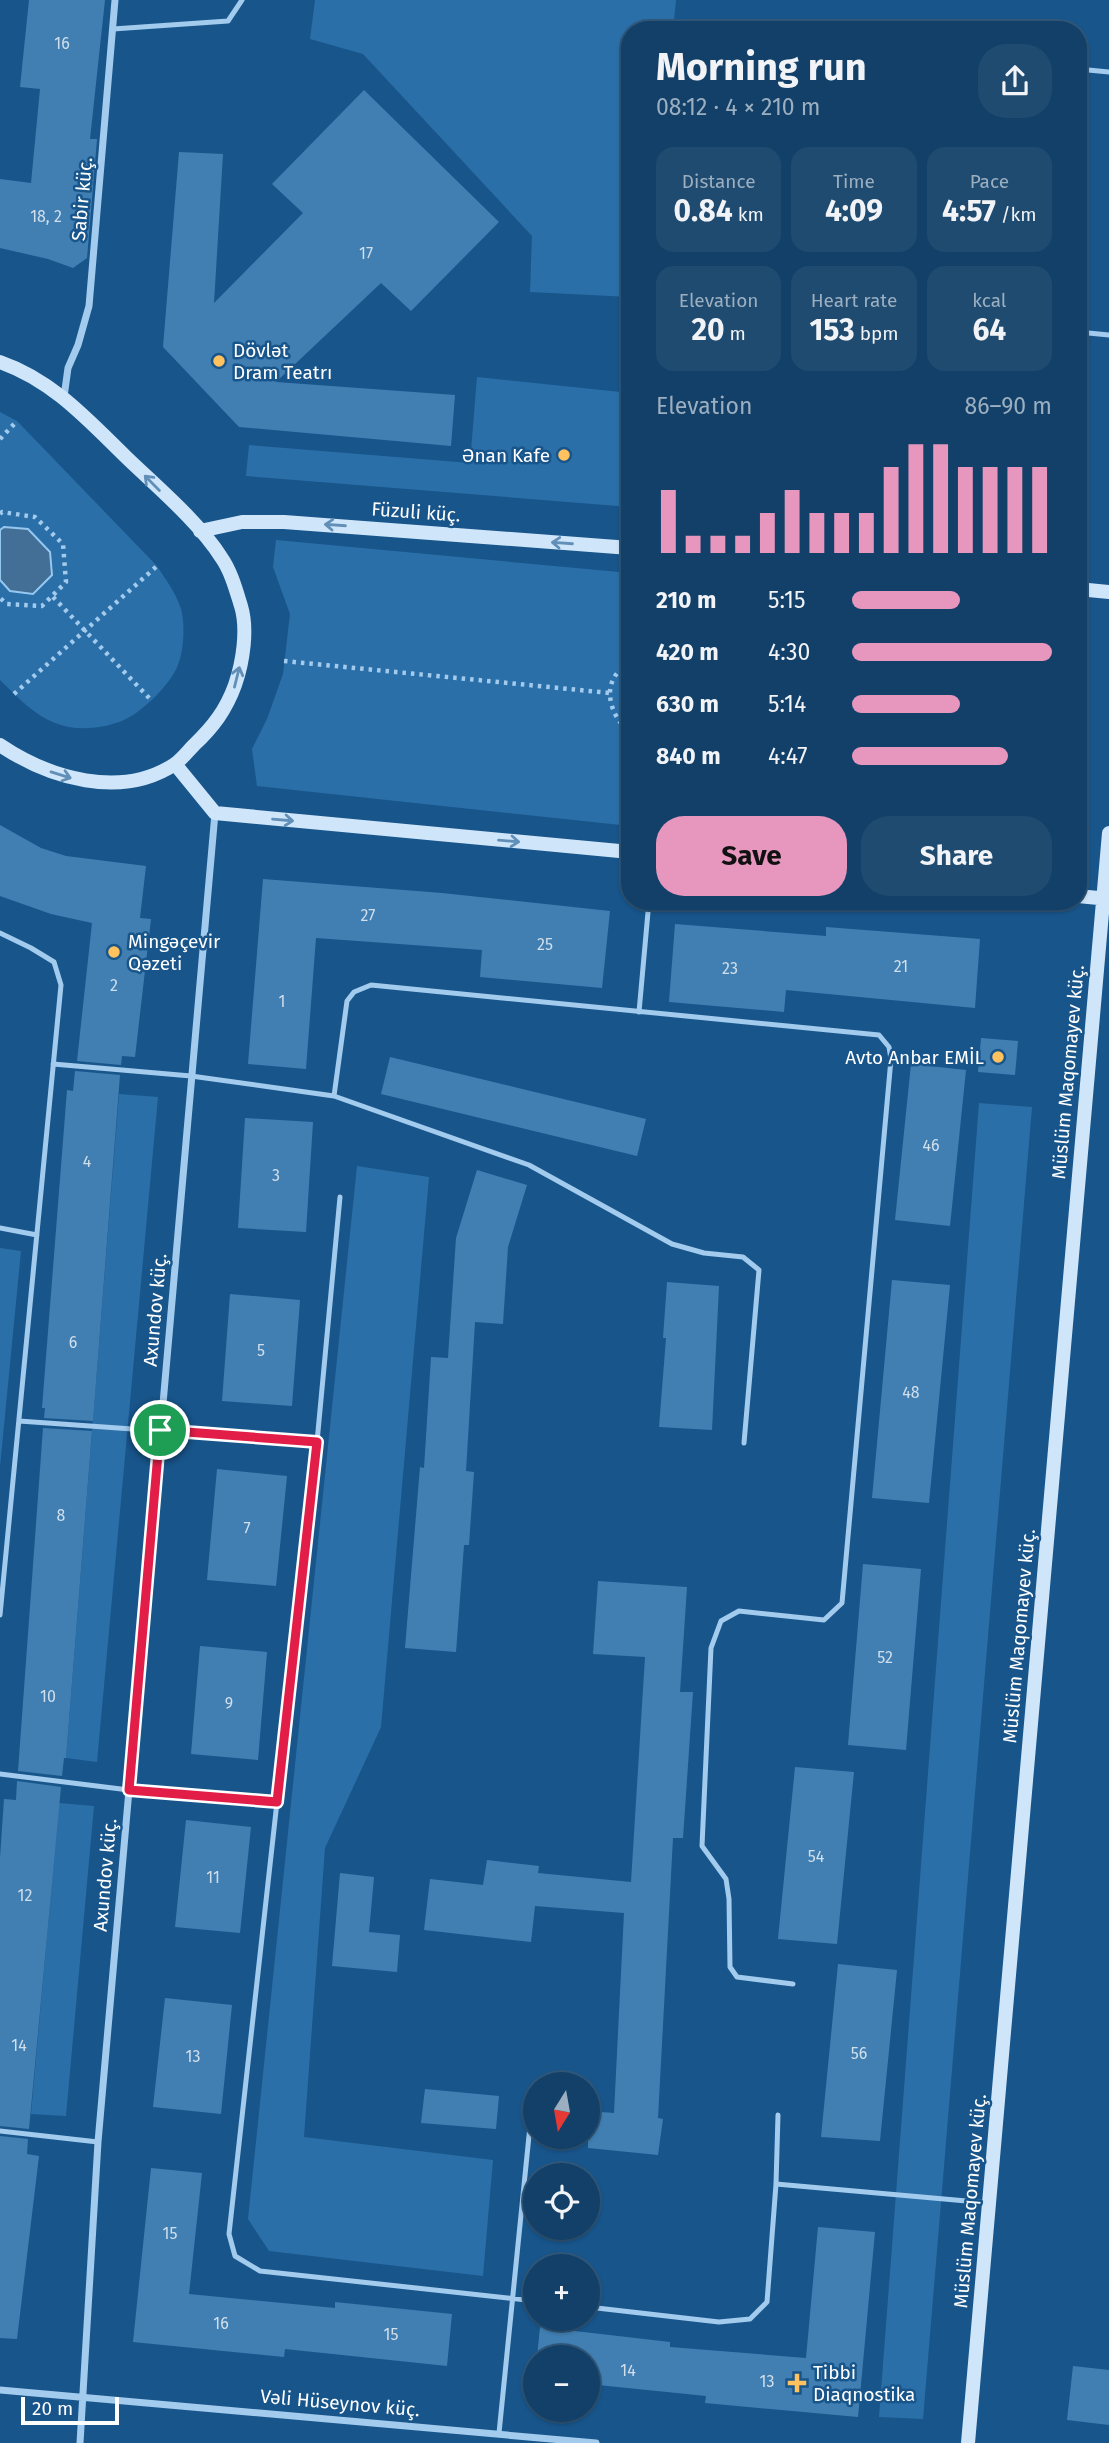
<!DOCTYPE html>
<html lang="en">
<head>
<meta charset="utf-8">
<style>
  body { margin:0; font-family:"Fira Sans",sans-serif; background:#1f4b71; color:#f1f3f6; height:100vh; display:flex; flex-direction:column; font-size:26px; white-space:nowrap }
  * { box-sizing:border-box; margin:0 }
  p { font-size:23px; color:#9cafc0 }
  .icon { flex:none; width:38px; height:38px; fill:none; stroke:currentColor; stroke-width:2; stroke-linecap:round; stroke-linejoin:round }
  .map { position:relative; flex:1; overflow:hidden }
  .side { position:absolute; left:621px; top:21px; width:466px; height:889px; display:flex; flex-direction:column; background:#124068; border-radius:28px; box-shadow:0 2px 5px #0004,0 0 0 2px #31597c }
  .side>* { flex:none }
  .needle { width:46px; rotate:191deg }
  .fabs { position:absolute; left:523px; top:2072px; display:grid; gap:14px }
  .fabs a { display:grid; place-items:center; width:77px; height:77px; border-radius:50%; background:#124068; box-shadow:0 2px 5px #0004,0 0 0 2px #31597c; font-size:35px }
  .scale { position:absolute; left:21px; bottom:18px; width:98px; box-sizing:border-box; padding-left:7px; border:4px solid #fff; border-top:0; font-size:19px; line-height:24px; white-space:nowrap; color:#fff; -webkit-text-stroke:5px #18558b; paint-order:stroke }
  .pin { position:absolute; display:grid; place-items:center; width:60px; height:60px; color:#fff; margin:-30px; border:4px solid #fff; border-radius:50%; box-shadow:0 2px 7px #0007 }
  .round { display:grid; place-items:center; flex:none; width:74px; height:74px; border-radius:28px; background:#1f4b71 }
  .headline { display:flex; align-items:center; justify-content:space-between; height:119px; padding:0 35px }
  h1 { font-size:38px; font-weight:700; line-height:52px }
  .metrics { display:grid; grid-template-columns:repeat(3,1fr); gap:10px; height:119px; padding:7px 35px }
  .metrics div { display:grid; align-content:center; border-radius:18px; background:#1f4b71; text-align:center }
  .metrics b { font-size:30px; font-weight:700 }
  .metrics small { font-size:19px; font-weight:400 }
  .metrics p { font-size:19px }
  .chart { height:196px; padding:14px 35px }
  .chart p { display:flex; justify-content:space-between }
  .chart svg { width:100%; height:126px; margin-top:7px; stroke:#e797bd; stroke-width:6 }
  .cta { display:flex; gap:14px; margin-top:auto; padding:14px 35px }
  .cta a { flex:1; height:80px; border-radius:28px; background:#e797bd; color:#111; font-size:28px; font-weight:700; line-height:80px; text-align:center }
  .cta a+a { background:#1f4b71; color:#f1f3f6 }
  ul { padding:0 35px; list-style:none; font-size:23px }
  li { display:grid; grid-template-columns:112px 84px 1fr; align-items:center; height:52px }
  li i { height:18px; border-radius:9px; background:#e797bd }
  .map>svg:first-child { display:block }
  .green { fill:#2b6fa9 }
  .water { fill:#436e95; stroke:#95c8f0; stroke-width:2 }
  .building { fill:#417fb3 }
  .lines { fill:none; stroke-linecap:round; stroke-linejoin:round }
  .path { stroke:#a2cbee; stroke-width:4.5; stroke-dasharray:3.5 5; stroke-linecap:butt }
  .lane { stroke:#a2cbee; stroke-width:5 }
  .street { stroke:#a2cbee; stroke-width:7 }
  .secondary { stroke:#cfe6fa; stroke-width:14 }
  .oneway { stroke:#618fb7 }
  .route-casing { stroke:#fff; stroke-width:14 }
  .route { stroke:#e11d48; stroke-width:9 }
  .poi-dot { fill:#ffc25f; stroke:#18558b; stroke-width:2.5 }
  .labels { text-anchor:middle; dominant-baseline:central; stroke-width:5; stroke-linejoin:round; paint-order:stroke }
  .number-label { font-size:16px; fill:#d0dfec }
  .street-label { font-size:19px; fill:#fff; stroke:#18558b }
  .poi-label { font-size:19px; fill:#fff; stroke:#18558b; text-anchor:start }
</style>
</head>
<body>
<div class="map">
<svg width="1109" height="2443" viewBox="0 0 1109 2443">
  <rect width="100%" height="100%" fill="#18558b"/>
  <path class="green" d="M315 0H676L673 30H630V297L530 292 532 236 363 54 310 39Z
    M477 377 630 393V507L246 476 249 445 470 463Z
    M0 412 17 421 157 566C166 580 176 593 181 609 185 623 184 648 179 662 173 683 140 715 119 722 100 729 74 731 55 723 34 715 16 696 0 680Z
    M276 540 630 573V826L257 786 252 749 267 719 283 674 290 614 273 567Z
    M119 1094 158 1097 97 1762 66 1758Z
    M979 1103 1032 1107 923 2419 879 2417Z
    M357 1166 429 1177 381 1727 325 1848 304 2137 493 2160 483 2276 269 2251 248 2219Z
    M0 1248 21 1251 0 1467Z
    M59 1803 94 1806 66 2116 31 2114Z"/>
  <path class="water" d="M4 527 28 529 50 552 52 575 33 594 10 591 0 580V530Z"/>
  <path class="building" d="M29 0H105L90 139H97L87 258 73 268 48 259 0 248V179L31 183 40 89 20 87Z
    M364 90 499 222 411 311 381 283 276 382 455 395 451 446 239 427 163 347 179 152 223 154 214 303 303 213 272 184Z
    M0 825 41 848 66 856 146 866 140 918 151 919 135 1057 122 1056 121 1065 77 1061 92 923 51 914 0 896Z
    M263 879 442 893 610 911 602 988 480 977 482 950 316 938 306 1069 248 1064Z
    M675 924 826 936V927L980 939 975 1008 786 990 784 1012 669 1002Z
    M981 1038 1018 1041 1015 1075 978 1072Z
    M390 1057 646 1119 637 1156 381 1094Z
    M911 1064 966 1070 950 1226 895 1220Z
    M75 1071 120 1075 93 1421 44 1418 45 1408H42L67 1090 73 1091Z
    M245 1118 313 1122 306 1232 238 1228Z
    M477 1170 527 1185 508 1247 503 1324 475 1322 466 1471 474 1472 469 1545H464L456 1652 405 1648 420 1467 424 1468 431 1357 448 1358 456 1238Z
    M892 1280 950 1285 929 1503 872 1498Z
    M667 1282 719 1286 712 1430 659 1427 666 1338H663Z
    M230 1294 300 1300 292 1406 222 1401Z
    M43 1428 92 1431 66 1758H64L62 1776 18 1771Z
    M217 1469 287 1476 276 1586 207 1580Z
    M863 1564 921 1569 906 1750 848 1745Z
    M598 1581 687 1587 680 1692H693L683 1838H673L658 2118 663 2119 658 2155 588 2148V2111L614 2113 624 1913 535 1906 531 1942 424 1930 430 1879 483 1885 487 1860 539 1866 538 1873 631 1882 645 1657 593 1654Z
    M200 1646 267 1652 258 1760 191 1754Z
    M795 1767 854 1772 837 1944 778 1939Z
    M17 1781 61 1787 29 2129 0 2126V1858L4 1799 16 1800Z
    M186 1820 251 1827 240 1933 175 1927Z
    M340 1873 374 1877 369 1932 400 1935 397 1972 332 1966Z
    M838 1964 897 1970 880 2141 821 2137Z
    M165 1998 232 2005 221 2114 153 2107Z
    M425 2089 499 2096 496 2129 421 2123Z
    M0 2136 28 2139 27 2154 39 2156 17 2339 0 2338Z
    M151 2168 202 2173 189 2294 335 2308V2302L452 2314 447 2366 285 2349 284 2357 133 2342Z
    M818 2227 875 2232 858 2417 705 2403 706 2396 588 2384V2357H537L540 2327 670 2342V2347L806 2358Z
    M1073 2366 1109 2370V2425L1067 2420Z"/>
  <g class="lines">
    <path class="path" d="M0 439 17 421
      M0 514 2 512 35 517 63 544 66 582 42 606 7 604 0 598
      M53 597 151 700
      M284 661 610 693
      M630 663C599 679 608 714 630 733
      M14 694 157 566"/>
    <path class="lane" d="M113 29 228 21 242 0
      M1078 69 1109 72
      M1078 332 1109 335
      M0 933 31 948 54 962 61 985 0 1615
      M639 1012 649 901
      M53 1064 191 1076 334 1096 529 1165 672 1244 704 1253 743 1257 759 1270 744 1443
      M334 1096 347 1001 354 992 371 985 879 1035 889 1047 891 1059 842 1603 824 1620 739 1611 721 1621 711 1648 702 1846 726 1879 729 1899 730 1967 737 1977 793 1984
      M340 1197 317 1442 229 2234 235 2256 260 2271 536 2301
      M0 1228 37 1235
      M19 1421 317 1442
      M0 1774 129 1790 277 1802
      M0 2131 98 2142
      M776 2184 989 2203
      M588 2307 719 2322 750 2319 767 2302 776 2184 778 2115
      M499 2433 533 2096"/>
    <path class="street" d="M64 397 68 368 78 345 89 306 115 0
      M0 2390 596 2443
      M80 2443 98 2142 215 813"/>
    <path class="secondary" d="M0 362C52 380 87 419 126 457 156 486 199 522 221 557 231 571 236 590 241 606 248 629 243 662 235 685 226 710 213 727 194 745 188 751 182 759 175 764 121 800 49 778 0 745
      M200 531 242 522H284L630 548
      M1078 589 1109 592
      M175 764 215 813 630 852
      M1078 896 1109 899
      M968 2443 1109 833"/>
  </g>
  <defs><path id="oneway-shaft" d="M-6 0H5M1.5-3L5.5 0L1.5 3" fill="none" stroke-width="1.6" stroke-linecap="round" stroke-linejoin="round" transform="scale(1.75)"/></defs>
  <g class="oneway">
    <use href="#oneway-shaft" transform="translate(152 483) rotate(-135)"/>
    <use href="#oneway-shaft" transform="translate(335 525) rotate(-176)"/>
    <use href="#oneway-shaft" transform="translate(562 543) rotate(-176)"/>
    <use href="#oneway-shaft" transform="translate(237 677) rotate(-76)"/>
    <use href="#oneway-shaft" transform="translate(61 775) rotate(17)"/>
    <use href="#oneway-shaft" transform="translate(283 820) rotate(5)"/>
    <use href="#oneway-shaft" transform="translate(509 841) rotate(5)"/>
  </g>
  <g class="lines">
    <defs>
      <path id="route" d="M160 1430 317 1442 277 1802 129 1790Z"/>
    </defs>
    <use href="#route" class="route-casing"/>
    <use href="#route" class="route"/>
  </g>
  <g class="poi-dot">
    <circle cx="219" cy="361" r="7"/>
    <circle cx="564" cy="455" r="7"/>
    <circle cx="114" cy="952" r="7"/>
    <circle cx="998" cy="1057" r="7"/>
    <path d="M793.5 2372.5h7v7h7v7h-7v7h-7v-7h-7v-7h7z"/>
  </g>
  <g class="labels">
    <g class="number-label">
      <text x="62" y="43">16</text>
      <text x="46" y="216">18, 2</text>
      <text x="366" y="253">17</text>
      <text x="368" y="915">27</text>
      <text x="545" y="944">25</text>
      <text x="901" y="966">21</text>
      <text x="730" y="968">23</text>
      <text x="114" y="985">2</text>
      <text x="282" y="1001">1</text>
      <text x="931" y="1145">46</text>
      <text x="87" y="1161">4</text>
      <text x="276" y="1175">3</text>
      <text x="73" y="1342">6</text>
      <text x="261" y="1350">5</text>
      <text x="911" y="1392">48</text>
      <text x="61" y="1515">8</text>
      <text x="247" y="1528">7</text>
      <text x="885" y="1657">52</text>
      <text x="48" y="1696">10</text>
      <text x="229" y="1703">9</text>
      <text x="816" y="1856">54</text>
      <text x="213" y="1877">11</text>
      <text x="25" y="1895">12</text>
      <text x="19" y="2045">14</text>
      <text x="859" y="2053">56</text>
      <text x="193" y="2056">13</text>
      <text x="170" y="2233">15</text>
      <text x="221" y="2323">16</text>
      <text x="391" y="2334">15</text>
      <text x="628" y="2370">14</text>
      <text x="767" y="2381">13</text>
    </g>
    <g class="street-label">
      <text transform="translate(82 199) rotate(-85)">Sabir küç.</text>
      <text transform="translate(416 512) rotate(4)">Füzuli küç.</text>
      <text transform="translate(1068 1072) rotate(-85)">Müslüm Maqomayev küç.</text>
      <text transform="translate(155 1310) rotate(-85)">Axundov küç.</text>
      <text transform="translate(1019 1636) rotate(-85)">Müslüm Maqomayev küç.</text>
      <text transform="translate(105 1875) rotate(-85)">Axundov küç.</text>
      <text transform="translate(970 2201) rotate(-85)">Müslüm Maqomayev küç.</text>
      <text transform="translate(340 2403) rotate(5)">Vəli Hüseynov küç.</text>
    </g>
    <g class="poi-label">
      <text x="233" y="350">Dövlət<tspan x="233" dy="22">Dram Teatrı</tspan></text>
      <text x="550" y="455" text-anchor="end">Ənan Kafe</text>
      <text x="128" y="941">Mingəçevir<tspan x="128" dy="22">Qəzeti</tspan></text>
      <text x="984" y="1057" text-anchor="end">Avto Anbar EMİL</text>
      <text x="813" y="2372">Tibbi<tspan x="813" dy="22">Diaqnostika</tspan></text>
    </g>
  </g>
</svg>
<div class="fabs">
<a><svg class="needle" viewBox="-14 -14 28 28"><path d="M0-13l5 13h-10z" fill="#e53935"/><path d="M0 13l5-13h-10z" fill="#9cafc0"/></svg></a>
<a><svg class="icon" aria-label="locate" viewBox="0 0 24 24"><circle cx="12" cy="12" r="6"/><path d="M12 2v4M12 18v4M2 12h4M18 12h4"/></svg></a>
<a>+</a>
<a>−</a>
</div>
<div class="scale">20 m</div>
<div class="pin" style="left:160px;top:1430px;background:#1e9e55"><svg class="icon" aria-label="arrive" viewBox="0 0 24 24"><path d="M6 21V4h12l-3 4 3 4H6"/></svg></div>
<section class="side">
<div class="headline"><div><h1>Morning run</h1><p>08:12 · 4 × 210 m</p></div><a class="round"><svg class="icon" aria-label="share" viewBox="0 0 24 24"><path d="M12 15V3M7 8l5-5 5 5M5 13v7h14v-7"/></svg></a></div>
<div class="metrics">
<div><p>Distance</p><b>0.84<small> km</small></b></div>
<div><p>Time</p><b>4:09</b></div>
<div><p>Pace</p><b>4:57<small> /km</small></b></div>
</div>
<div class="metrics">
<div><p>Elevation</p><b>20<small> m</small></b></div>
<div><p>Heart rate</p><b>153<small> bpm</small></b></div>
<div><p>kcal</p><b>64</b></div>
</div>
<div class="chart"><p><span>Elevation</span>86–90 m</p>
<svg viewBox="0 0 160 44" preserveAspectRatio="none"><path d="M5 44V22M15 44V38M25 44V38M35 44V38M45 44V30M55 44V22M65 44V30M75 44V30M85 44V30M95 44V14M105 44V6M115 44V6M125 44V14M135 44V14M145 44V14M155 44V14"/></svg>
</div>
<ul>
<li><b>210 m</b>5:15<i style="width:54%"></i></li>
<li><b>420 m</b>4:30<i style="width:100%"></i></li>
<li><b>630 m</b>5:14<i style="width:54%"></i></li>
<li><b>840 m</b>4:47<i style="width:78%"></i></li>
</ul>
<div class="cta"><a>Save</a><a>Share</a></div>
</section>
</div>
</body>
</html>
